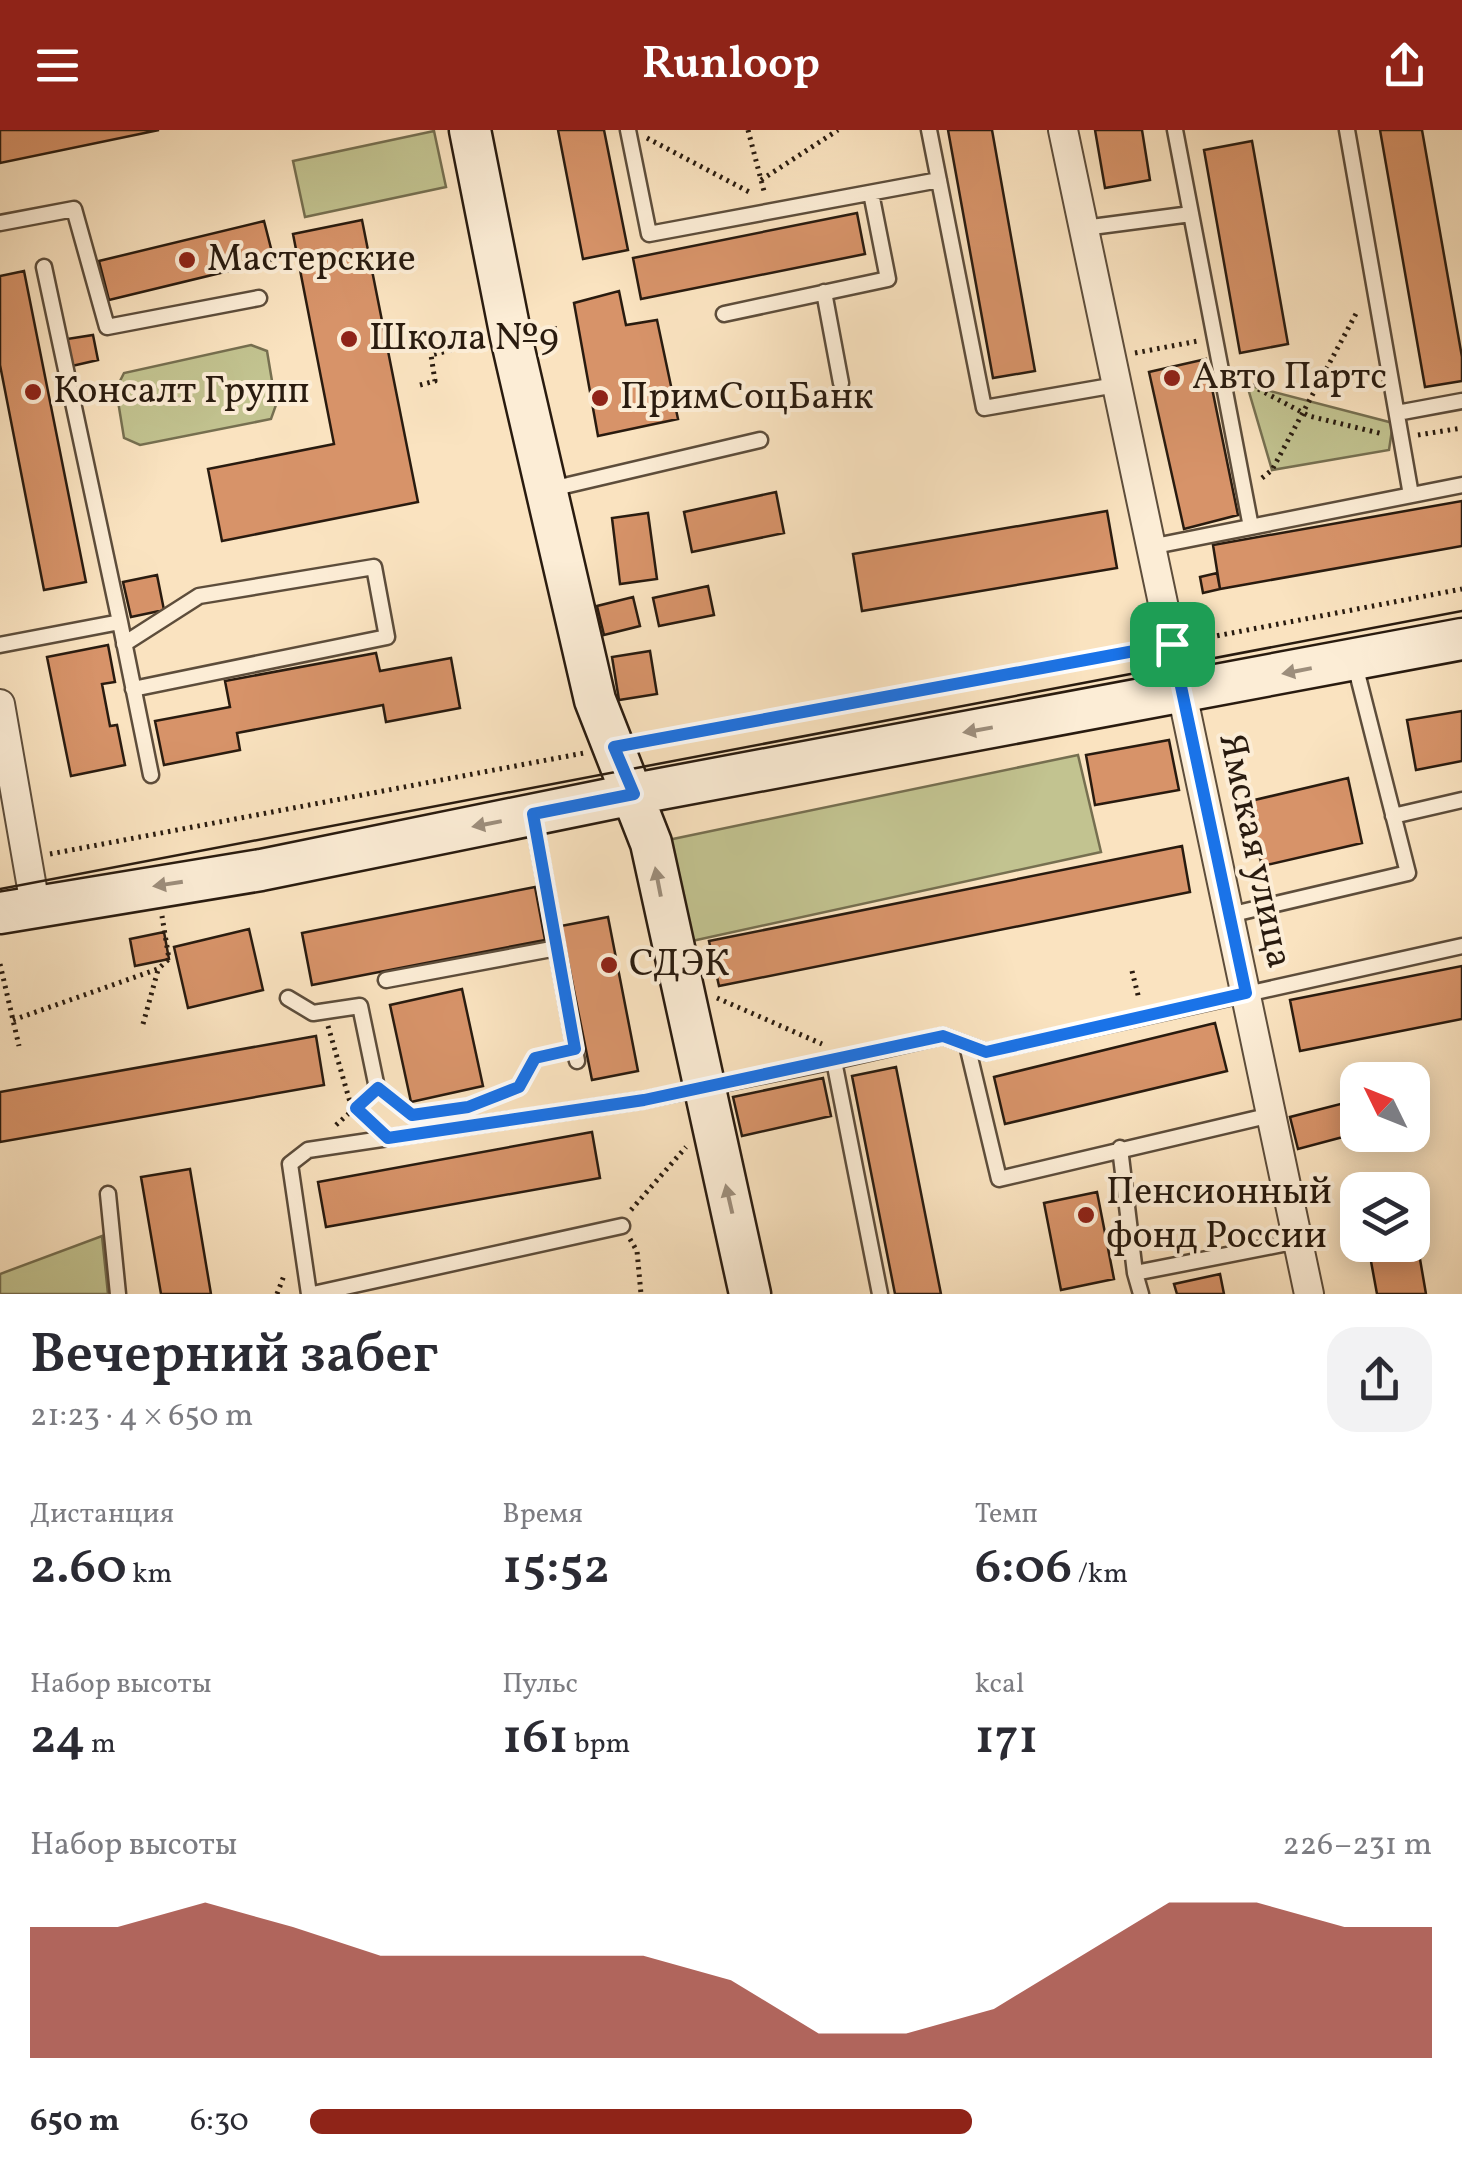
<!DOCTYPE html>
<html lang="ru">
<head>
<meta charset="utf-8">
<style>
  body { margin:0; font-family:Vollkorn,serif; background:#f2f2f3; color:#2b2b33; height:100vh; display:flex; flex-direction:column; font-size:38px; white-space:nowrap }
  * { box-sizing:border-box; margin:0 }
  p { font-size:32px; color:#7c7c81 }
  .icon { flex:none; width:55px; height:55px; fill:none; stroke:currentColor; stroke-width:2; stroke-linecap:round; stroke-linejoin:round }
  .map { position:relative; height:1164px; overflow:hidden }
  .side { display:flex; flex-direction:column; background:#fff; flex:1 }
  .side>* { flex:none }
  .needle { width:65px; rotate:313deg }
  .controls { position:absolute; left:1340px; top:932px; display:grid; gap:20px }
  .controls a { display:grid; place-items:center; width:90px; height:90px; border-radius:20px; background:#fff; box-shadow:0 5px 25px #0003; font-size:50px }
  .pin { position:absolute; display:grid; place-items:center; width:85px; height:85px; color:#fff; margin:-42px; border-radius:20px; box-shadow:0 5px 15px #0006 }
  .round { display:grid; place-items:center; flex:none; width:105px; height:105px; border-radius:30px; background:#f2f2f3 }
  .headline { display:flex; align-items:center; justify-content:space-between; height:170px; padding:0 30px }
  h1 { font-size:55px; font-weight:600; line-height:75px }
  .figures { display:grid; grid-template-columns:repeat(3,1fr); gap:15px; height:170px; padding:10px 30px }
  .figures div { display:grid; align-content:center }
  .figures b { font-size:50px; font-weight:600 }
  .figures small { font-size:28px; font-weight:400 }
  .figures p { font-size:28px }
  .chart { height:280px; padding:20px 30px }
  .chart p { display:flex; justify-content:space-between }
  .chart svg { width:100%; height:180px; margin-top:10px; fill:#8f2418; opacity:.7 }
  ul { padding:0 30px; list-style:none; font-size:32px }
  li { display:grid; grid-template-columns:160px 120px 1fr; align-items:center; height:75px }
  li i { height:25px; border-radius:12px; background:#8f2418 }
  header { display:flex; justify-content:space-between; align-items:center; height:130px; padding:0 30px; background:#8f2418; color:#fff; font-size:45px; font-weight:600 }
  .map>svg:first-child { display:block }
  .green { fill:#c2c390; stroke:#766f50; stroke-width:2.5 }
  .building { fill:#d79369; stroke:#291b0f; stroke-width:2.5 }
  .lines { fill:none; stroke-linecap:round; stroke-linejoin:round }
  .lane-casing { stroke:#5d4d3b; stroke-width:19 }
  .street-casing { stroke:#5d4d3b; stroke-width:32 }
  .secondary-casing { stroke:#291b0f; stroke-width:45 }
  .path { stroke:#291b0f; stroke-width:5; stroke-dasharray:2.5 5; stroke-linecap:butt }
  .lane { stroke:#fcedd6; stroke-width:14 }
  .street { stroke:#fcedd6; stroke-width:28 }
  .secondary { stroke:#fcedd6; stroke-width:40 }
  .tram { stroke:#291b0f; stroke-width:2.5 }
  .oneway { fill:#9d8e7c }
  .route-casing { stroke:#fff; stroke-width:20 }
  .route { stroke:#1a73e8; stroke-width:12 }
  .poi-dot { fill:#8f2418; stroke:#fcedd6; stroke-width:4 }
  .labels { text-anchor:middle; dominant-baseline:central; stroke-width:8; stroke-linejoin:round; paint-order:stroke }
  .poi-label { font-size:38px; fill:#291b0f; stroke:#fcedd6; text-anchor:start }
  .street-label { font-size:38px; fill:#291b0f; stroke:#fcedd6 }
</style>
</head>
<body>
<header><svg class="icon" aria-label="menu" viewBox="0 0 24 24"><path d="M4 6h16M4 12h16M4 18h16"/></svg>Runloop<svg class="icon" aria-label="share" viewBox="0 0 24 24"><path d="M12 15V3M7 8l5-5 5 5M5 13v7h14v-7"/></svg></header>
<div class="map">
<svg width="1462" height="1164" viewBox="0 0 1462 1164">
  <rect width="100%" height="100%" fill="#fae3c0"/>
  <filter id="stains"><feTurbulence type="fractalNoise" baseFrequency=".002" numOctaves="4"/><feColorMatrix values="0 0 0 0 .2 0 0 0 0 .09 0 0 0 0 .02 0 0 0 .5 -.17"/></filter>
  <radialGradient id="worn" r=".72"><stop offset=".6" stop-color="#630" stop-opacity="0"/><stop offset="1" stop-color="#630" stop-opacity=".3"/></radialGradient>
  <path class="green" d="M434 1 446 57 305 87 293 31Z
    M251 215 267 221 276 275 271 289 140 315 124 308 116 259 124 243Z
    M1247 255 1393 293 1389 320 1272 340Z
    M1078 625 1101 722 692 811 668 710Z
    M102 1106 108 1164H0V1144Z"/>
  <path class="building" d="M0 0H159L0 33Z
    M558 0H604L628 120 583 129Z
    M948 0H992L1035 241 993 248Z
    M1095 0H1142L1150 50 1105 58Z
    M1380 0H1422L1462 227V251L1425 257Z
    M1252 11 1288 214 1240 223 1204 20Z
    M857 83 865 124 641 169 633 128Z
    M362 90 418 372 222 411 208 339 334 314 293 104Z
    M264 91 274 130 109 170 99 131Z
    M24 141 86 452 44 460 0 235V146Z
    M619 161 626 195 657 190 678 289 598 306 574 173Z
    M93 205 98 230 72 236 67 209Z
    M1206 229 1238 385 1184 399 1149 242Z
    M776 362 784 403 692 422 684 382Z
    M1462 371V416L1220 459 1213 415Z
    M1107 381 1117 438 862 481 853 424Z
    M648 383 657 449 620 454 612 388Z
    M1217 443 1220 459 1203 463 1200 447Z
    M157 445 164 480 131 487 123 452Z
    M708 456 714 485 659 496 653 468Z
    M633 467 640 496 604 505 597 476Z
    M108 515 115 552 102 554 110 596 117 595 125 635 71 646 47 527Z
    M650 521 657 564 619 570 612 527Z
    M376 523 380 541 451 528 460 578 386 592 383 575 237 603 240 620 164 635 155 591 230 577 225 551Z
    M1462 581V631L1416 640 1407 590Z
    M1169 610 1179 660 1095 675 1086 625Z
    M1348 648 1362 713 1262 736 1246 672Z
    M1182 716 1190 762 719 856 709 811Z
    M535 757 545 810 312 855 302 803Z
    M608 787 638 941 592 950 561 796Z
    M249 799 263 860 188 878 174 817Z
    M164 802 169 829 135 836 130 809Z
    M1462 836V889L1300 921 1290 870Z
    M462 859 483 956 411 972 390 875Z
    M1215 893 1227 941 1005 994 994 947Z
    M316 906 324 955 0 1012V962Z
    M896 937 941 1164H895L852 946Z
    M823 948 831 986 742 1006 733 967Z
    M1356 970 1358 1003 1298 1019 1290 987Z
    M592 1002 600 1048 326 1097 318 1052Z
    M190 1039 211 1164H161L141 1047Z
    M1097 1062 1114 1149 1061 1160 1044 1073Z
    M1415 1100 1426 1164H1377L1368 1115H1412Z
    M1220 1144 1224 1164H1177L1174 1154Z"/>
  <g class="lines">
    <defs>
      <path id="lane" d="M628 0 649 104 939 50
        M929 0 984 278 1116 255
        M1175 0 1251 397
        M1347 0 1411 365
        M0 93 74 79 107 197 259 168
        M1084 98 1191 84
        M44 137 120 492
        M824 162 841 253
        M724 184 888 149 871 63
        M1397 283 1462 271
        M547 360 760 310
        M1150 417 1462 355
        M124 514 199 466 374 437 387 507 133 559
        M0 515 120 492 151 645
        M1393 686 1462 670
        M534 690 577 931
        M1229 785 1408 743 1354 531
        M386 850 557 818
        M288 868 313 883 360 876 377 958
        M967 915 999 1049 1271 985
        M834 931 943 906 986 922 1462 816
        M1120 1018 1135 1143
        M108 1064 118 1164
        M309 1164 290 1034 308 1020 644 970 834 931 880 1164
        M313 1164 622 1096
        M1141 1164 1135 1143 1298 1111"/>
      <path id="street" d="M1063 0 1309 1164
        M0 574 35 775"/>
      <path id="secondary" d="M470 0 511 207 595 570 651 713 750 1164
        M0 783 261 740 634 664 1462 509"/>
    </defs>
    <use href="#lane" class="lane-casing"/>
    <use href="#street" class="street-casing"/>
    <use href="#secondary" class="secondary-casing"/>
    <path class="path" d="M748 0 765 65
      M647 8 753 64
      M761 50 838 0
      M540 202 560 198
      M1135 223 1198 211
      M1245 252 1309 286 1383 304
      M420 255 435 251 431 225 480 213
      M1418 305 1462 298
      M1262 348 1272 340 1358 180
      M1195 510 1462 459
      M644 611 1150 518
      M50 724 584 623
      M0 834 19 916
      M1132 841 1139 869
      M717 868 822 914
      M13 890 158 839 169 829 162 786
      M143 894 158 840
      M328 896 350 972 372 993
      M393 970 411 985
      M476 974 519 957 535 928 559 922
      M336 995 365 969
      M631 1080 686 1017
      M630 1109 637 1121 641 1164
      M277 1164 285 1143"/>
    <use href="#lane" class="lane"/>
    <use href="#street" class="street"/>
    <use href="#secondary" class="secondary"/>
    <path class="tram" d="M0 759 1462 481"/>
  </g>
  <defs><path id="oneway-solid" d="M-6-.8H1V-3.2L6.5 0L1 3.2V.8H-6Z" transform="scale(2.5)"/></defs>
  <g class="oneway">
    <use href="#oneway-solid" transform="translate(1297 541) rotate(169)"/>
    <use href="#oneway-solid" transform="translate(978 600) rotate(170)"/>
    <use href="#oneway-solid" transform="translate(487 694) rotate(169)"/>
    <use href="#oneway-solid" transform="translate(658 752) rotate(-101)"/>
    <use href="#oneway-solid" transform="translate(168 754) rotate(171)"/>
    <use href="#oneway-solid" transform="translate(729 1069) rotate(-103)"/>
  </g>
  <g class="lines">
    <defs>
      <path id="route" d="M1172 514 1246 863 986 922 943 906 644 970 388 1008 356 978 378 958 412 985 468 977 519 957 535 928 575 919 533 684 634 664 614 617Z"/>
    </defs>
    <use href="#route" class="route-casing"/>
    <use href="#route" class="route"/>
  </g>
  <g class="poi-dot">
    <circle cx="187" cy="130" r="10"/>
    <circle cx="349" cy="209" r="10"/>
    <circle cx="1172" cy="248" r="10"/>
    <circle cx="33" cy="262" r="10"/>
    <circle cx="600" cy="268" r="10"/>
    <circle cx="609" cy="835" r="10"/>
    <circle cx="1086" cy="1085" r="10"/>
  </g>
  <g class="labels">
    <g class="poi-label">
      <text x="207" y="130">Мастерские</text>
      <text x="369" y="209">Школа №9</text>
      <text x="1192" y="248">Авто Партс</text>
      <text x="53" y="262">Консалт Групп</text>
      <text x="620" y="268">ПримСоцБанк</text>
      <text x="629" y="835">СДЭК</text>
      <text x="1106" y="1063">Пенсионный<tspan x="1106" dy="44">фонд России</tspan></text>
    </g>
    <g class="street-label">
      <text transform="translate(1254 721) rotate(78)">Ямская улица</text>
    </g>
  </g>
  <rect width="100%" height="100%" filter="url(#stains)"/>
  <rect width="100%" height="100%" fill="url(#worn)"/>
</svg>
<div class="controls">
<a><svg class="needle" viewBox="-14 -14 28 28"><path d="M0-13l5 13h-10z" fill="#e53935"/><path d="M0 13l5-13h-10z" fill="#7c7c81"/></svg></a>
<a><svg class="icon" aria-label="layers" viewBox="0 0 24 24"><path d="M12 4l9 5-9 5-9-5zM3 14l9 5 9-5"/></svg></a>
</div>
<div class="pin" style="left:1172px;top:514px;background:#1e9e55"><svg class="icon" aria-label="arrive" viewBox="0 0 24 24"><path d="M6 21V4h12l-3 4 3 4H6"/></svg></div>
</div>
<section class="side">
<div class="headline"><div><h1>Вечерний забег</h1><p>21:23 · 4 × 650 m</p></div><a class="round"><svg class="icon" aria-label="share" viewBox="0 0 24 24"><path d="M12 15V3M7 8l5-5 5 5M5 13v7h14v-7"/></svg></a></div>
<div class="figures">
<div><p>Дистанция</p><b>2.60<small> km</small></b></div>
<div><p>Время</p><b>15:52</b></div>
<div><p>Темп</p><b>6:06<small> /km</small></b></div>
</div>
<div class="figures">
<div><p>Набор высоты</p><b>24<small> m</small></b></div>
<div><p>Пульс</p><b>161<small> bpm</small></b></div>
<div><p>kcal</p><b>171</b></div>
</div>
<div class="chart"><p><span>Набор высоты</span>226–231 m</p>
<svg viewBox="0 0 160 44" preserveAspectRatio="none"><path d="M0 44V12L10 12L20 6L30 12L40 19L50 19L60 19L70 19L80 25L90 38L100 38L110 32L120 19L130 6L140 6L150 12L160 12V44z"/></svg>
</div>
<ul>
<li><b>650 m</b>6:30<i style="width:59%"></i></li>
</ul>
</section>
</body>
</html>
